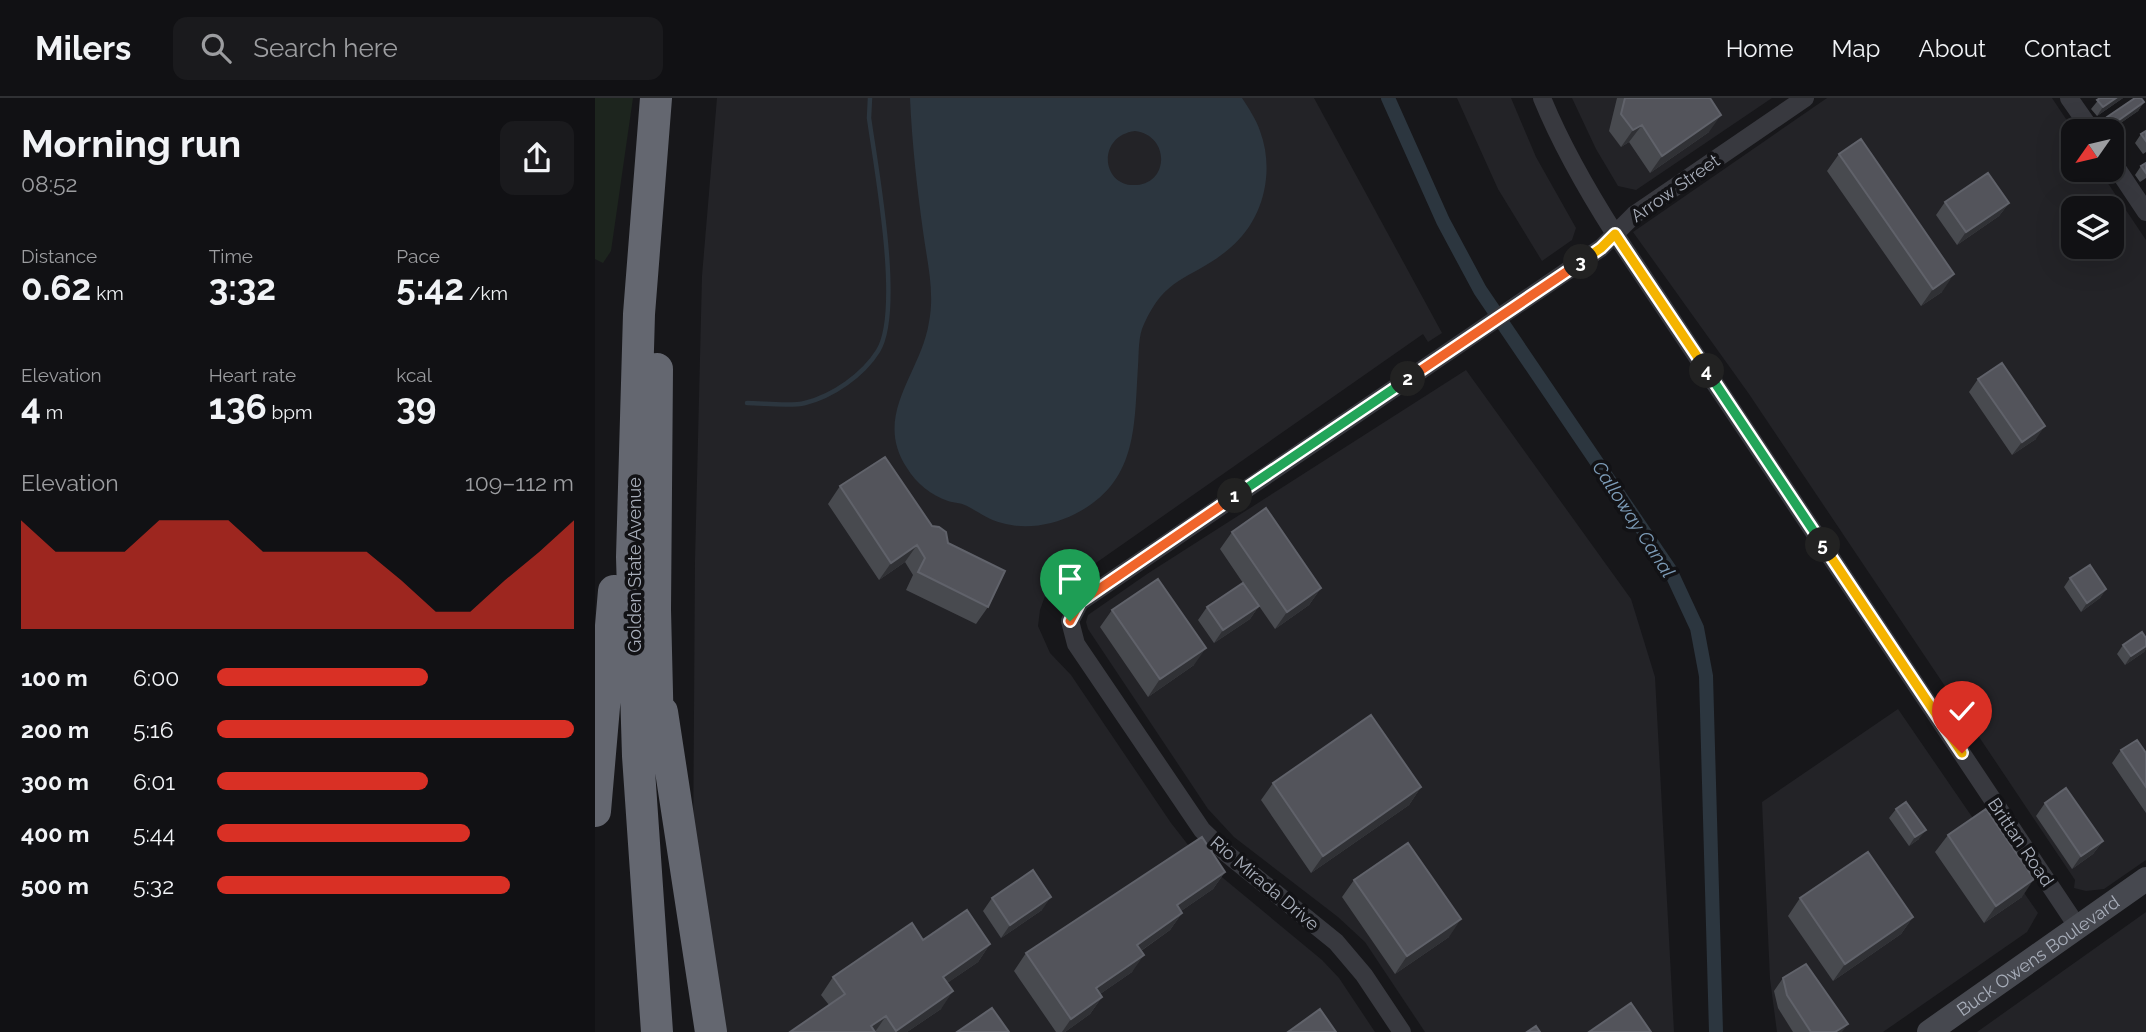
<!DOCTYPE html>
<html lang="en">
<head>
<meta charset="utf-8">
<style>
  body { margin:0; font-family:Raleway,sans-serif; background:#1a1a1d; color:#f1f3f6; height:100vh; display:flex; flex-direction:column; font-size:26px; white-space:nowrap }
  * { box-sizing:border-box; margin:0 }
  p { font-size:23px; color:#9c9da0 }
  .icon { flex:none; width:38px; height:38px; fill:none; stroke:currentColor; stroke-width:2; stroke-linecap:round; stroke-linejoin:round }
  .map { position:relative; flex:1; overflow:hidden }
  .drawer { display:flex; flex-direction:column; background:#111114; width:595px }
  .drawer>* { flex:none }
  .needle { width:46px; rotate:236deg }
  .fabs { position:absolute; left:1466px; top:21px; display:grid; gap:14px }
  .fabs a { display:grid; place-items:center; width:63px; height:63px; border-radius:14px; background:#111114; box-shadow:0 7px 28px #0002,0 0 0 2px #303134; font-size:35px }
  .pin { position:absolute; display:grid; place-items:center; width:60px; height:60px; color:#fff; margin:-72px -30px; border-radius:50% 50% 50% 0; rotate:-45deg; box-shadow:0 0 7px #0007 }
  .pin .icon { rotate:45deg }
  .km { position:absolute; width:35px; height:35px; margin:-18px; border-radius:50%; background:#222; color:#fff; font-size:19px; line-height:35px; text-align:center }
  .round { display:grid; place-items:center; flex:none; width:74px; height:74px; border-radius:14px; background:#1a1a1d }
  .overview { display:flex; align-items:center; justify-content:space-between; height:119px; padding:0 21px }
  h1 { font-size:38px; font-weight:700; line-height:52px }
  .metrics { display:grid; grid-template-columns:repeat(3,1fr); gap:10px; height:119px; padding:7px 21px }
  .metrics div { display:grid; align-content:center }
  .metrics b { font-size:35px; font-weight:700 }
  .metrics small { font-size:19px; font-weight:400 }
  .metrics p { font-size:19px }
  .chart { height:196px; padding:14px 21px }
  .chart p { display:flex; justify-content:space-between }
  .chart svg { width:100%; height:126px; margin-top:7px; fill:#d93025; opacity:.7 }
  ul { padding:0 21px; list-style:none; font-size:23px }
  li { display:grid; grid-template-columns:112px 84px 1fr; align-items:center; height:52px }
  li i { height:18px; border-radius:9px; background:#d93025 }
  header { display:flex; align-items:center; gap:42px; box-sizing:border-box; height:98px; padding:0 35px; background:#111114; border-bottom:2px solid #303134 }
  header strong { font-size:33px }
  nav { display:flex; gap:38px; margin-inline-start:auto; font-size:24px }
  .search { width:490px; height:63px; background:#1a1a1d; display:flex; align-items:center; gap:18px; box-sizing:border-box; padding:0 24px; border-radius:14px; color:#9c9da0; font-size:26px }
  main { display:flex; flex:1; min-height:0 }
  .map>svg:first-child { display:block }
  .built { fill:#232327; fill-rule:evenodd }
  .green { fill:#1d251e }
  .water { fill:#2c363f; fill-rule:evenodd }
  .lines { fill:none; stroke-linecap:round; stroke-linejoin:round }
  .stream { stroke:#2c363f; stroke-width:4.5 }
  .canal { stroke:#2c363f; stroke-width:14 }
  .street { stroke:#38393f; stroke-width:18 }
  .secondary { stroke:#46484f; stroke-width:24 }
  .highway { stroke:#646770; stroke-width:32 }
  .wall { fill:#484a4f }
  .shaded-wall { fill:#303135 }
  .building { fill:#53545b; stroke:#60626a; stroke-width:2 }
  .split-1-casing { stroke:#fff; stroke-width:14 }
  .split-2-casing { stroke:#fff; stroke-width:14 }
  .split-3-casing { stroke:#fff; stroke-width:14 }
  .split-4-casing { stroke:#fff; stroke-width:14 }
  .split-5-casing { stroke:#fff; stroke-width:14 }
  .split-6-casing { stroke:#fff; stroke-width:14 }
  .split-1 { stroke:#f0652b; stroke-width:9 }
  .split-2 { stroke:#22a559; stroke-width:9 }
  .split-3 { stroke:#f0652b; stroke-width:9 }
  .split-4 { stroke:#f5b400; stroke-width:9 }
  .split-5 { stroke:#22a559; stroke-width:9 }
  .split-6 { stroke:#f5b400; stroke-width:9 }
  .labels { text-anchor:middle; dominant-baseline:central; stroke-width:7; stroke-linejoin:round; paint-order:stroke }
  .street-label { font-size:18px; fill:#a8aeba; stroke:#121215 }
  .water-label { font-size:19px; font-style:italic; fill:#7d9cb8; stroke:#121215 }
</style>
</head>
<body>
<header>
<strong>Milers</strong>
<div class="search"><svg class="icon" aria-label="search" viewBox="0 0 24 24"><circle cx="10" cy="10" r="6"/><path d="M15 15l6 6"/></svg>Search here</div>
<nav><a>Home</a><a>Map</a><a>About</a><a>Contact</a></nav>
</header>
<main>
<section class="drawer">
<div class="overview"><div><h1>Morning run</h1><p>08:52</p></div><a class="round"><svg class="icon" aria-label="share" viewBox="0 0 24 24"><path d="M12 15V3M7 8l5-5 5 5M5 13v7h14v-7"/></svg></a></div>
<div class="metrics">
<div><p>Distance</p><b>0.62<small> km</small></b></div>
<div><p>Time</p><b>3:32</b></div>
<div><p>Pace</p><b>5:42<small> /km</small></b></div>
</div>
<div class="metrics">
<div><p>Elevation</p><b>4<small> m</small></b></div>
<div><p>Heart rate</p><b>136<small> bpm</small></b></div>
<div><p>kcal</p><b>39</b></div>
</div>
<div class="chart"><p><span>Elevation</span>109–112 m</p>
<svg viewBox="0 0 160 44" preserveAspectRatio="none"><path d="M0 44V6L10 17L20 17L30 17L40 6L50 6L60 6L70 17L80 17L90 17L100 17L110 27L120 38L130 38L140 27L150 17L160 6V44z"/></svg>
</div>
<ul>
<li><b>100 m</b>6:00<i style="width:59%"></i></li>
<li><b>200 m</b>5:16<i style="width:100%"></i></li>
<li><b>300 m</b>6:01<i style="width:59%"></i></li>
<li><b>400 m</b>5:44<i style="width:71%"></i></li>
<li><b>500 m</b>5:32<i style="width:82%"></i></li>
</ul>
</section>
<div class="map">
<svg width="1551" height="934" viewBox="0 0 1551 934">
  <rect width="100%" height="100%" fill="#17171a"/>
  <path class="built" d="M122 0H719L847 235 833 244 828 236 498 467 483 470 470 477 459 486 450 498 445 512 443 528 455 555 476 577 576 725 594 748 622 775 727 862 744 880 780 934H117L98 764 100 463 107 178Z
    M862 0H916L941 59 981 130 977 142 947 163 903 91Z
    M977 0H1177L1041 92 1023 88 1001 51Z
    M1232 0H1457L1479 33V72H1504L1551 142V762L1509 791 1491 793 1479 790 1480 782 1154 296 1038 134ZM1479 110H1517V149H1479Z
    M871 272 1036 501 1060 579 1079 934H830L770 844 743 819 639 739 613 711 493 531 491 524 493 517 552 476Z
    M1303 611 1443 815 1432 834 1288 934H1182L1175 881 1167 704Z
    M1551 814V934H1382Z"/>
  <path class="green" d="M0 0H38L16 153 8 165 0 161Z"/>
  <path class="water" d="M315 0H647C654 11 661 21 665 33 680 73 669 122 635 150 598 182 572 175 549 226 543 238 544 255 543 268 539 329 543 384 480 416 458 427 431 432 407 425 394 422 385 415 374 409 368 405 360 405 353 403 336 397 321 385 312 370 277 317 326 276 334 224 340 194 332 163 328 133 322 89 317 45 315 0ZM540 33C574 37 575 84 542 87 506 90 501 38 540 33Z"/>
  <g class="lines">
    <path class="stream" d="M152 305C168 305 195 309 210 305 238 298 268 277 283 253 308 213 281 70 274 20L275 0"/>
    <path class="canal" d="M793 0 848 123 885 192 1075 472 1102 530 1111 578 1121 934"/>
    <path class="street" d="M947 0C967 49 992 92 1020 136L1482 828
      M1474 0 1497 33
      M1517 63 1551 114
      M807 934 769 877 741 844 631 755 607 732 481 546 475 523 485 504 1006 150 1039 117 1210 0"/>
    <path class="secondary" id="s1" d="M1334 934 1551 781"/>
    <path class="highway" d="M61 0 44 216 37 459 43 658 62 934
      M62 271 60 512 63 636
      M67 614 116 934
      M0 713 19 493"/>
  </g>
  <path class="wall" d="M1022 0H1115L1114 34 1055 75 1034 44 1026 49 1014 33Z
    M1505 0H1528L1502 18 1496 11Z
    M1549 4 1543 13 1514 33H1509L1505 28 1512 19Z
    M1551 33V54L1548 56 1540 45 1546 36Z
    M1244 56 1347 194 1326 208 1232 73Z
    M1551 65V80L1545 84 1540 77 1546 68Z
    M1350 104 1414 105 1404 118 1362 147 1341 117Z
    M1383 281 1441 341 1417 357 1374 294Z
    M245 388 337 428 353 445 393 509 381 526 311 492 318 477 310 464 284 482 233 406Z
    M637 434 726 490 714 507 680 531 664 508 655 521 619 545 603 522 612 509 648 485 625 451Z
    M1475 480 1511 491 1505 500 1486 514 1469 489Z
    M517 512 599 567 553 599 505 529Z
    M1551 540V551L1549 554 1530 567 1522 556 1528 547Z
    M1526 652 1551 655V715L1517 665Z
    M678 685 826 689 814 707 716 775 666 702Z
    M1450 705 1508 743 1498 756 1477 771 1441 718Z
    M1301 711 1324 741 1314 748 1294 720Z
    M1353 737 1427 799 1389 825 1340 754Z
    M630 774 618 791 586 813 587 815 575 832 546 853 537 874 505 896 507 899 495 916 470 934H461L419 873 431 855Z
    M759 782 854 839 800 876 747 799Z
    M397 800 447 812 406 840 388 813Z
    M1205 800 1318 819 1306 836 1238 883 1193 818Z
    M328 842 395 846 383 864 352 885 346 911 312 934H195L234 907 226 897 238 879Z
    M1188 880 1247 934H1198L1183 910 1179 893Z"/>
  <path class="shaded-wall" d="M1521 0H1528L1502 18 1508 9Z
    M1549 4 1543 13 1514 33H1513L1517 27Z
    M1126 17 1114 34 1055 75 1067 58Z
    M1047 27 1034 44 1026 49 1038 32Z
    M1414 105 1404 118 1362 147 1371 134Z
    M1359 176 1347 194 1326 208 1338 191Z
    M1450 328 1441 341 1417 357 1427 344Z
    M322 447 310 464 284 482 296 465Z
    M726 490 714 507 680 531 692 514Z
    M1511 491 1505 500 1486 514 1492 505Z
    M664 508 655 521 619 545 628 532Z
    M1551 548V551L1549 554 1530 567 1536 558Z
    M611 550 599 567 553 599 565 581Z
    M826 689 814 707 716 775 728 758Z
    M1331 732 1324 741 1314 748 1320 739Z
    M1508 743 1498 756 1477 771 1486 758Z
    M630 774 618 791 570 824 582 807Z
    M1439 781 1427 799 1389 825 1401 808Z
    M456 799 447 812 406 840 415 827Z
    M587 815 575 832 530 864 542 847Z
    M1318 819 1306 836 1238 883 1250 866Z
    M866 821 854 839 800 876 812 858Z
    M395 846 383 864 336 896 348 879Z
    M549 857 537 874 489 907 501 890Z
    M358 893 346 911 312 934H300Z
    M507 899 495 916 470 934H467L476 921Z
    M291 918 280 934 276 928Z
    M1253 926 1247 934H1240Z"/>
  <path class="building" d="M1030 0H1115L1126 17 1067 58 1047 27 1038 32 1026 16Z
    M1505 0H1521L1508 9 1502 2Z
    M1540 0H1546L1549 4 1517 27 1512 19Z
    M1551 33V43L1546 36Z
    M1266 41 1359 176 1338 191 1244 56Z
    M1551 65V75L1546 68Z
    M1393 75 1414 105 1371 134 1350 104Z
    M1407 265 1450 328 1427 344 1383 281Z
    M290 359 337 428 344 429 351 434 353 445 410 473 393 509 323 474 330 460 322 447 296 465 245 388Z
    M671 410 726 490 692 514 637 434Z
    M1495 467 1511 491 1492 505 1475 480Z
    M563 481 611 550 565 581 517 512Z
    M648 485 664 508 628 532 612 509Z
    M1547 534 1551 540V548L1536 558 1528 547Z
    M776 617 826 689 728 758 678 685Z
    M1542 642 1551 655V689L1526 652Z
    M1471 690 1508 743 1486 758 1450 705Z
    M1311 704 1331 732 1320 739 1301 711Z
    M1391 711 1439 781 1401 808 1353 737Z
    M607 739 630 774 582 807 587 815 542 847 549 857 501 890 507 899 476 921 431 855Z
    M813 745 866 821 812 858 759 782Z
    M1273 754 1318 819 1250 866 1205 800Z
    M438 772 456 799 415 827 397 800Z
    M372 812 395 846 348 879 358 893 301 933 291 918 276 928 280 934H195L250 896 238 879 317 825 328 842Z
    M1211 866 1253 926 1240 934H1216L1192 897 1188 880Z
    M1036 905 1056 934H994Z
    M397 910 414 934H362Z
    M725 911 741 934H693Z
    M941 928 945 934H932Z"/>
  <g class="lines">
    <defs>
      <path id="split-1" d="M475 523 485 504 640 398"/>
      <path id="split-2" d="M640 398 813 281"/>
      <path id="split-3" d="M813 281 986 164"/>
      <path id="split-4" d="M986 164 1006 150 1020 136 1112 273"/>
      <path id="split-5" d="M1112 273 1228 447"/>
      <path id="split-6" d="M1228 447 1367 655"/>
    </defs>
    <use href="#split-1" class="split-1-casing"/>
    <use href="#split-2" class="split-2-casing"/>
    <use href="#split-3" class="split-3-casing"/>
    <use href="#split-4" class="split-4-casing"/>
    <use href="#split-5" class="split-5-casing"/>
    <use href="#split-6" class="split-6-casing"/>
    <use href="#split-1" class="split-1"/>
    <use href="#split-2" class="split-2"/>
    <use href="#split-3" class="split-3"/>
    <use href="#split-4" class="split-4"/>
    <use href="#split-5" class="split-5"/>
    <use href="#split-6" class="split-6"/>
  </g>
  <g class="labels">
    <g class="street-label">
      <text transform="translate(1080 90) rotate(-35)">Arrow Street</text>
      <text transform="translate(39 467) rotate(-90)">Golden State Avenue</text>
      <text transform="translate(1426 744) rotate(56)">Brittan Road</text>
      <text transform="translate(670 785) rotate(40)">Rio Mirada Drive</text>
      <text stroke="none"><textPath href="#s1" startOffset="133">Buck Owens Boulevard</textPath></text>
    </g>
    <g class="water-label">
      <text transform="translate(1039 421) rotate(57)">Calloway Canal</text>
    </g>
  </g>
</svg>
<div class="fabs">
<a><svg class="needle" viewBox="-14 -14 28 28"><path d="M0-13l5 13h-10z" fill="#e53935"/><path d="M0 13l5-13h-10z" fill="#9c9da0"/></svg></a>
<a><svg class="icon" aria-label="layers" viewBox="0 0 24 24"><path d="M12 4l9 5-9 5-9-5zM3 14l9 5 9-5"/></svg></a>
</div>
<div class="pin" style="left:475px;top:523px;background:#1e9e55"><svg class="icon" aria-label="arrive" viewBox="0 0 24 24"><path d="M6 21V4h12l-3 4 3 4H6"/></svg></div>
<div class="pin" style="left:1367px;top:655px;background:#d93025"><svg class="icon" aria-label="check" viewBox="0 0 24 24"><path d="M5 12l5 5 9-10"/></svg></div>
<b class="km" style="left:640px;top:398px">1</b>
<b class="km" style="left:813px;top:281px">2</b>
<b class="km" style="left:986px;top:164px">3</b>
<b class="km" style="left:1112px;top:273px">4</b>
<b class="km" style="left:1228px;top:447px">5</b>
</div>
</main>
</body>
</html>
